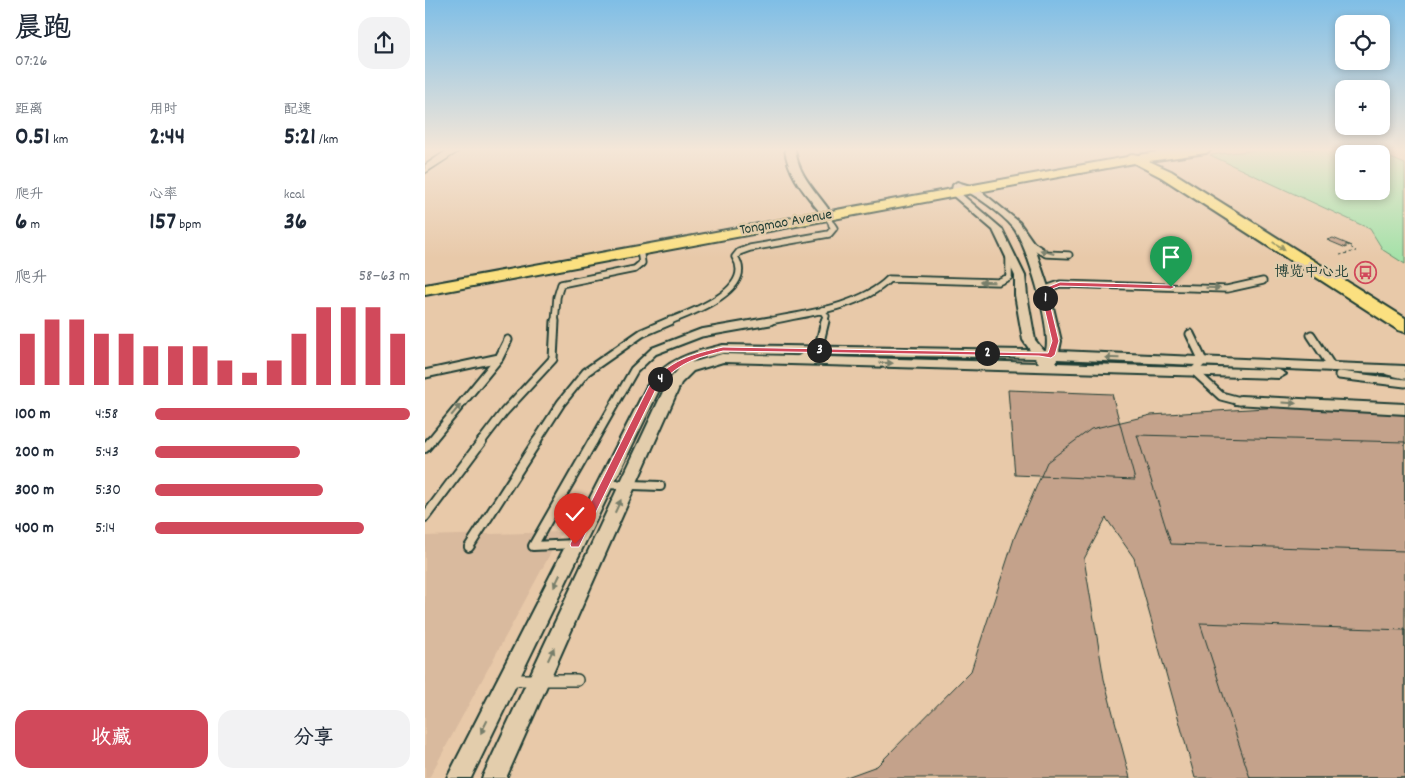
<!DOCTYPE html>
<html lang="zh">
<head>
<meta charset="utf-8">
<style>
  body { margin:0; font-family:Dekko,"LXGW WenKai TC",sans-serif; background:#f2f2f3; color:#1f2937; height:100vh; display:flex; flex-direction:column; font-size:19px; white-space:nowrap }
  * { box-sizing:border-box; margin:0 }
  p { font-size:16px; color:#747a83 }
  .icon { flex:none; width:28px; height:28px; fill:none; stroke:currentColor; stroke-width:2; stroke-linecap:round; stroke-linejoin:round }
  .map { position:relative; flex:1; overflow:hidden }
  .sheet { display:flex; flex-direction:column; background:#fff; width:425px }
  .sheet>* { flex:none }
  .controls { position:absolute; left:910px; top:15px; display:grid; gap:10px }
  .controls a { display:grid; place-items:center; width:55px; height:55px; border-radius:10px; background:#fff; box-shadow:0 2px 8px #0003; font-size:25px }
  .pin { position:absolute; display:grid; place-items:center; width:42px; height:42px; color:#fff; margin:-51px -21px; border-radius:50% 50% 50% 0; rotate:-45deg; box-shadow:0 0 5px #0007 }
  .pin .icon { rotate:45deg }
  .km { position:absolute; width:25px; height:25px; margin:-12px; border-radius:50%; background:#222; color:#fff; font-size:14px; line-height:25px; text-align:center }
  .round { display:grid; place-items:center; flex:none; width:52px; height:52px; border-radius:15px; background:#f2f2f3 }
  .overview { display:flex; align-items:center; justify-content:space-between; height:85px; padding:0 15px }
  h1 { font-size:28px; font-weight:700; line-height:38px }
  .stats { display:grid; grid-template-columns:repeat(3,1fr); gap:8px; height:85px; padding:5px 15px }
  .stats div { display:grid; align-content:center }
  .stats b { font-size:25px; font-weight:700 }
  .stats small { font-size:14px; font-weight:400 }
  .stats p { font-size:14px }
  .chart { height:140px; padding:10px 15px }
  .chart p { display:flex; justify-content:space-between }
  .chart svg { width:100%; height:90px; margin-top:5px; stroke:#d1495b; stroke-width:6 }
  .primary-button { display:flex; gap:10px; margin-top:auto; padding:10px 15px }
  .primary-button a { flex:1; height:58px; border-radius:15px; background:#d1495b; color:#fff; font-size:20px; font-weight:700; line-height:58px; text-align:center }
  .primary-button a+a { background:#f2f2f3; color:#1f2937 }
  ul { padding:0 15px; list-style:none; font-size:16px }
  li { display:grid; grid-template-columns:80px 60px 1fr; align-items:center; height:38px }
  li i { height:12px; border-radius:6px; background:#d1495b }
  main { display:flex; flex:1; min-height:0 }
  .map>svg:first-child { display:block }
  .built { fill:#d9ba9e }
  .green { fill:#a4e1a8; stroke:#628f6e }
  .building { fill:#c4a28b; stroke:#1f3d34 }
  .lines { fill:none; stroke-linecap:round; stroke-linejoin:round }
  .service-far4-casing { stroke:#1f3d34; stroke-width:7 }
  .service-far3-casing { stroke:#1f3d34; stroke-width:9 }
  .service-far2-casing { stroke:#1f3d34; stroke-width:11 }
  .service-far1-casing { stroke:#1f3d34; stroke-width:12 }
  .service-casing { stroke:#1f3d34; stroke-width:14 }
  .minor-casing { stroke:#1f3d34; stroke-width:4 }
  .tertiary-casing { stroke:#1f3d34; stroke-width:4 }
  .secondary-casing { stroke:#1f3d34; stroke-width:3 }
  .primary-casing { stroke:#1f3d34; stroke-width:4 }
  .path { stroke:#1f3d34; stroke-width:1; stroke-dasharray:2.5 2.5; stroke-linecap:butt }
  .service-far4 { stroke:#e3cdac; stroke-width:4.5 }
  .service-far3 { stroke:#e3cdac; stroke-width:5.5 }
  .service-far2 { stroke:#e3cdac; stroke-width:7 }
  .service-far1 { stroke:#e3cdac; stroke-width:8 }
  .service { stroke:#e3cdac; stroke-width:11 }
  .minor { fill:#e3cdac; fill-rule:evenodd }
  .tertiary { fill:#e3cdac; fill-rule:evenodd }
  .secondary { fill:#e3cdac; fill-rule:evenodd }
  .primary { fill:#fbe080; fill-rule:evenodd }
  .oneway { fill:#8d8e5a }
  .oneway2 { fill:#777e6a }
  .route { fill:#d1495b; stroke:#fff }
  .labels { text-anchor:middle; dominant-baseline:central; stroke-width:5; stroke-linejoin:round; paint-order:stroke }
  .far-street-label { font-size:15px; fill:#1f3d34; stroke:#e3cdac }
  .far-poi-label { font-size:15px; fill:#1f3d34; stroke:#e3cdac; text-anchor:end }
</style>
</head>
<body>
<main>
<section class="sheet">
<div class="overview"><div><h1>晨跑</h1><p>07:26</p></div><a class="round"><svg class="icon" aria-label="share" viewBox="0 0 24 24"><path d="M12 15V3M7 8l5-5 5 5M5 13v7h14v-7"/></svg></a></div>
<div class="stats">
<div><p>距离</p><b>0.51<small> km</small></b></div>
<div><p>用时</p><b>2:44</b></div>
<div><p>配速</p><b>5:21<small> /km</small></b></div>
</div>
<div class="stats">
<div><p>爬升</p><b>6<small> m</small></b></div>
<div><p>心率</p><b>157<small> bpm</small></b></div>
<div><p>kcal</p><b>36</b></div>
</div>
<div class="chart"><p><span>爬升</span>58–63 m</p>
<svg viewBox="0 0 160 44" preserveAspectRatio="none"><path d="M5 44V19M15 44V12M25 44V12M35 44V19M45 44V19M55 44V25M65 44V25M75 44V25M85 44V32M95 44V38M105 44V32M115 44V19M125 44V6M135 44V6M145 44V6M155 44V19"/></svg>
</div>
<ul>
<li><b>100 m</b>4:58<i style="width:100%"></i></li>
<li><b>200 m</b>5:43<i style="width:57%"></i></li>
<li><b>300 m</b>5:30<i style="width:66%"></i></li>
<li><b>400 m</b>5:14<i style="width:82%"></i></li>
</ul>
<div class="primary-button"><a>收藏</a><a>分享</a></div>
</section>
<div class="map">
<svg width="980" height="778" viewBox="0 0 980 778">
  <rect width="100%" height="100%" fill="#e8c9a9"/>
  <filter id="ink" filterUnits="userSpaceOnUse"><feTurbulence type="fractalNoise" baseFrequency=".02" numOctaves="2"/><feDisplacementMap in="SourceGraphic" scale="10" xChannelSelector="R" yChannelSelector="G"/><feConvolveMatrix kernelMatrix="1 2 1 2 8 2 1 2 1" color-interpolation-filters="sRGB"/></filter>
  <g filter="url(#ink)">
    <path class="built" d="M137 532 4 778H0V536Z"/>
    <path class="green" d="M844 149H945L955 154H919V191H956V154L980 164V264L958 250 945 229 785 155Z"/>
    <path class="building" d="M908 238 927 246 921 244V248L902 240Z
      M583 390 687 394 710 480 590 475Z
      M857 407 980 412V778H770L709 558 681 518 659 559 679 679 705 778H419L452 766 546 671 590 536 622 462 666 429 726 415Z
      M712 435 980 442V551L746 544Z
      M775 623 980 630V778H825Z"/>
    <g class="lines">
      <defs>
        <path id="service-far4" d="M402 216 408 227"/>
        <path id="service-far3" d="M603 242 621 254 644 255
          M618 290 635 284 802 289 838 281
          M397 310 401 316 399 322
          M130 322 132 297 136 284 210 269 217 263 215 249
          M242 322C263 314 332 290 310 257L314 252 325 248 404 234 409 228 407 225
          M339 322C378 314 435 308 464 279L573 282 584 277V255"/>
        <path id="service-far2" d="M765 334 778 361 769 371 796 396 815 401
          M886 335 907 367
          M373 360 393 350 400 321
          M963 371 980 375
          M0 374 74 358
          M914 375 980 383
          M5 442 74 358 83 340
          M56 442 79 412 128 359 130 321
          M111 442 136 403 161 372 217 333 245 321
          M168 442 209 370 229 351 276 333 345 321"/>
        <path id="service-far1" d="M0 448 6 441
          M180 484 235 486
          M0 517 57 441
          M150 544 108 546 168 441
          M44 547 112 441"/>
        <path id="service" d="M85 680H152"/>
        <path id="minor" d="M532 182 552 188 594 222 608 242 624 290 636 341 634 351 980 366V374L632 359 631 363 854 370 861 374 854 378 298 362 268 371 256 383 81 778H57L243 381 254 369 249 372 235 388 46 778H22L222 386C240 359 268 352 298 345L605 350 598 340 590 295V276L568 230 526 194 528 185ZM536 189C549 193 578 215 588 227 602 244 627 329 621 350H618L610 340 602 295 600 276 577 229 535 193ZM298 353 610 358 614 363 297 354 266 363 273 359Z
          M815 396 980 404V414L810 404 808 401 810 398Z"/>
        <path id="tertiary" d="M360 149H370C373 175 390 190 404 210L403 212H395C380 193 363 175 360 149Z"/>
        <path id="secondary" d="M24 149H37L0 173V165Z"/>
        <path id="primary" d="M752 149H787L781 153 724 161 746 171 980 318V332L973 330 736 177 709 163 0 295V285L702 157 708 154 713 155Z"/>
      </defs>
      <use href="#service-far4" class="service-far4-casing"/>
      <use href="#service-far3" class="service-far3-casing"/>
      <use href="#service-far2" class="service-far2-casing"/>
      <use href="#service-far1" class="service-far1-casing"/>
      <use href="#service" class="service-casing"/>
      <use href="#minor" class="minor-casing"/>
      <use href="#tertiary" class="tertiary-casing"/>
      <use href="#secondary" class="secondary-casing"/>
      <use href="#primary" class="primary-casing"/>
      <path class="path" d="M915 255 931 251 921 244"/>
      <use href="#service-far4" class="service-far4"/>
      <use href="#service-far3" class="service-far3"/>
      <use href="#service-far2" class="service-far2"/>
      <use href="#service-far1" class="service-far1"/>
      <use href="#service" class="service"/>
      <use href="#minor" class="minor"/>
      <use href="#tertiary" class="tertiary"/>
      <use href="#secondary" class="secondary"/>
      <use href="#primary" class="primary"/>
    </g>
    <defs><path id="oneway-solid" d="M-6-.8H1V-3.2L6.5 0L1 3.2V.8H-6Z" transform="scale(1.25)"/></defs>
    <use class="oneway" href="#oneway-solid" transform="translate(854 246) rotate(32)"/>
    <g class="oneway2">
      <use href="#oneway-solid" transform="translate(622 252) rotate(-164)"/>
      <use href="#oneway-solid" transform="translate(562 282) rotate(-178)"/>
      <use href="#oneway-solid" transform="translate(788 288) rotate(2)"/>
      <use href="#oneway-solid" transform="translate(687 358) rotate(-178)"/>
      <use href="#oneway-solid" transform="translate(461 363) rotate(1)"/>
      <use href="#oneway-solid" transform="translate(864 403) rotate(3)"/>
      <use href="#oneway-solid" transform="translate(31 410) rotate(-50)"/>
      <use href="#oneway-solid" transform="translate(193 506) rotate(-65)"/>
      <use href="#oneway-solid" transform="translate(132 581) rotate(116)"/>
      <use href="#oneway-solid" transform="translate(126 654) rotate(-65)"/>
      <use href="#oneway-solid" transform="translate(59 727) rotate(117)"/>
    </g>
  </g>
  <linearGradient id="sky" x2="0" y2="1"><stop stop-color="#7fbee6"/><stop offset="0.58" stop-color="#f5e7d8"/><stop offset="1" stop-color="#f5e7d8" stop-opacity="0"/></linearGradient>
  <rect width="980" height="258" fill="url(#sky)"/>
  <path class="route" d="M635 282 746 285 750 287 746 289 635 286 622 291 634 341 630 355 626 358 614 356 298 351C267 359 254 363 232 387L154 547H146L145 544 224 386C244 360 267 354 298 347L623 353 627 341 615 290Z"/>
  <defs>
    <symbol id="bus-ring" viewBox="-11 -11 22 22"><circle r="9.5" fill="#e3cdac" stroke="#d1495b" stroke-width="1.5"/><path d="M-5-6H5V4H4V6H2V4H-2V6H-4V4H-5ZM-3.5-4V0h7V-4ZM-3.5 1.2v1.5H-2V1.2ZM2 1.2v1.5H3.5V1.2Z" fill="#d1495b"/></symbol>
  </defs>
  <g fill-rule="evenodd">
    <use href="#bus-ring" x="928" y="260" width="25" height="25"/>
  </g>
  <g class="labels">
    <g class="far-street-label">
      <text transform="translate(361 223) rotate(-10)">Tongmao Avenue</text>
    </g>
    <g class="far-poi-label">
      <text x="924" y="273">博览中心北</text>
    </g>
  </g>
</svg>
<div class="controls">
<a><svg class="icon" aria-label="locate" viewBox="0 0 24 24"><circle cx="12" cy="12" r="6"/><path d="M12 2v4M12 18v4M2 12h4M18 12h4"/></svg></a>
<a>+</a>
<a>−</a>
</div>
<div class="pin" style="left:746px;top:287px;background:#1e9e55"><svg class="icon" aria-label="arrive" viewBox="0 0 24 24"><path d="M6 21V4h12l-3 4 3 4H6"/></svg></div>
<div class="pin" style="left:150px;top:544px;background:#d93025"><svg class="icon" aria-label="check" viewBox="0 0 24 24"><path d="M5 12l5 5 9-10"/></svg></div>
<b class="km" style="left:620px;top:298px">1</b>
<b class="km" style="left:562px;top:353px">2</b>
<b class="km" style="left:394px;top:350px">3</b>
<b class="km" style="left:235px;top:379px">4</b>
</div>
</main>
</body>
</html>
